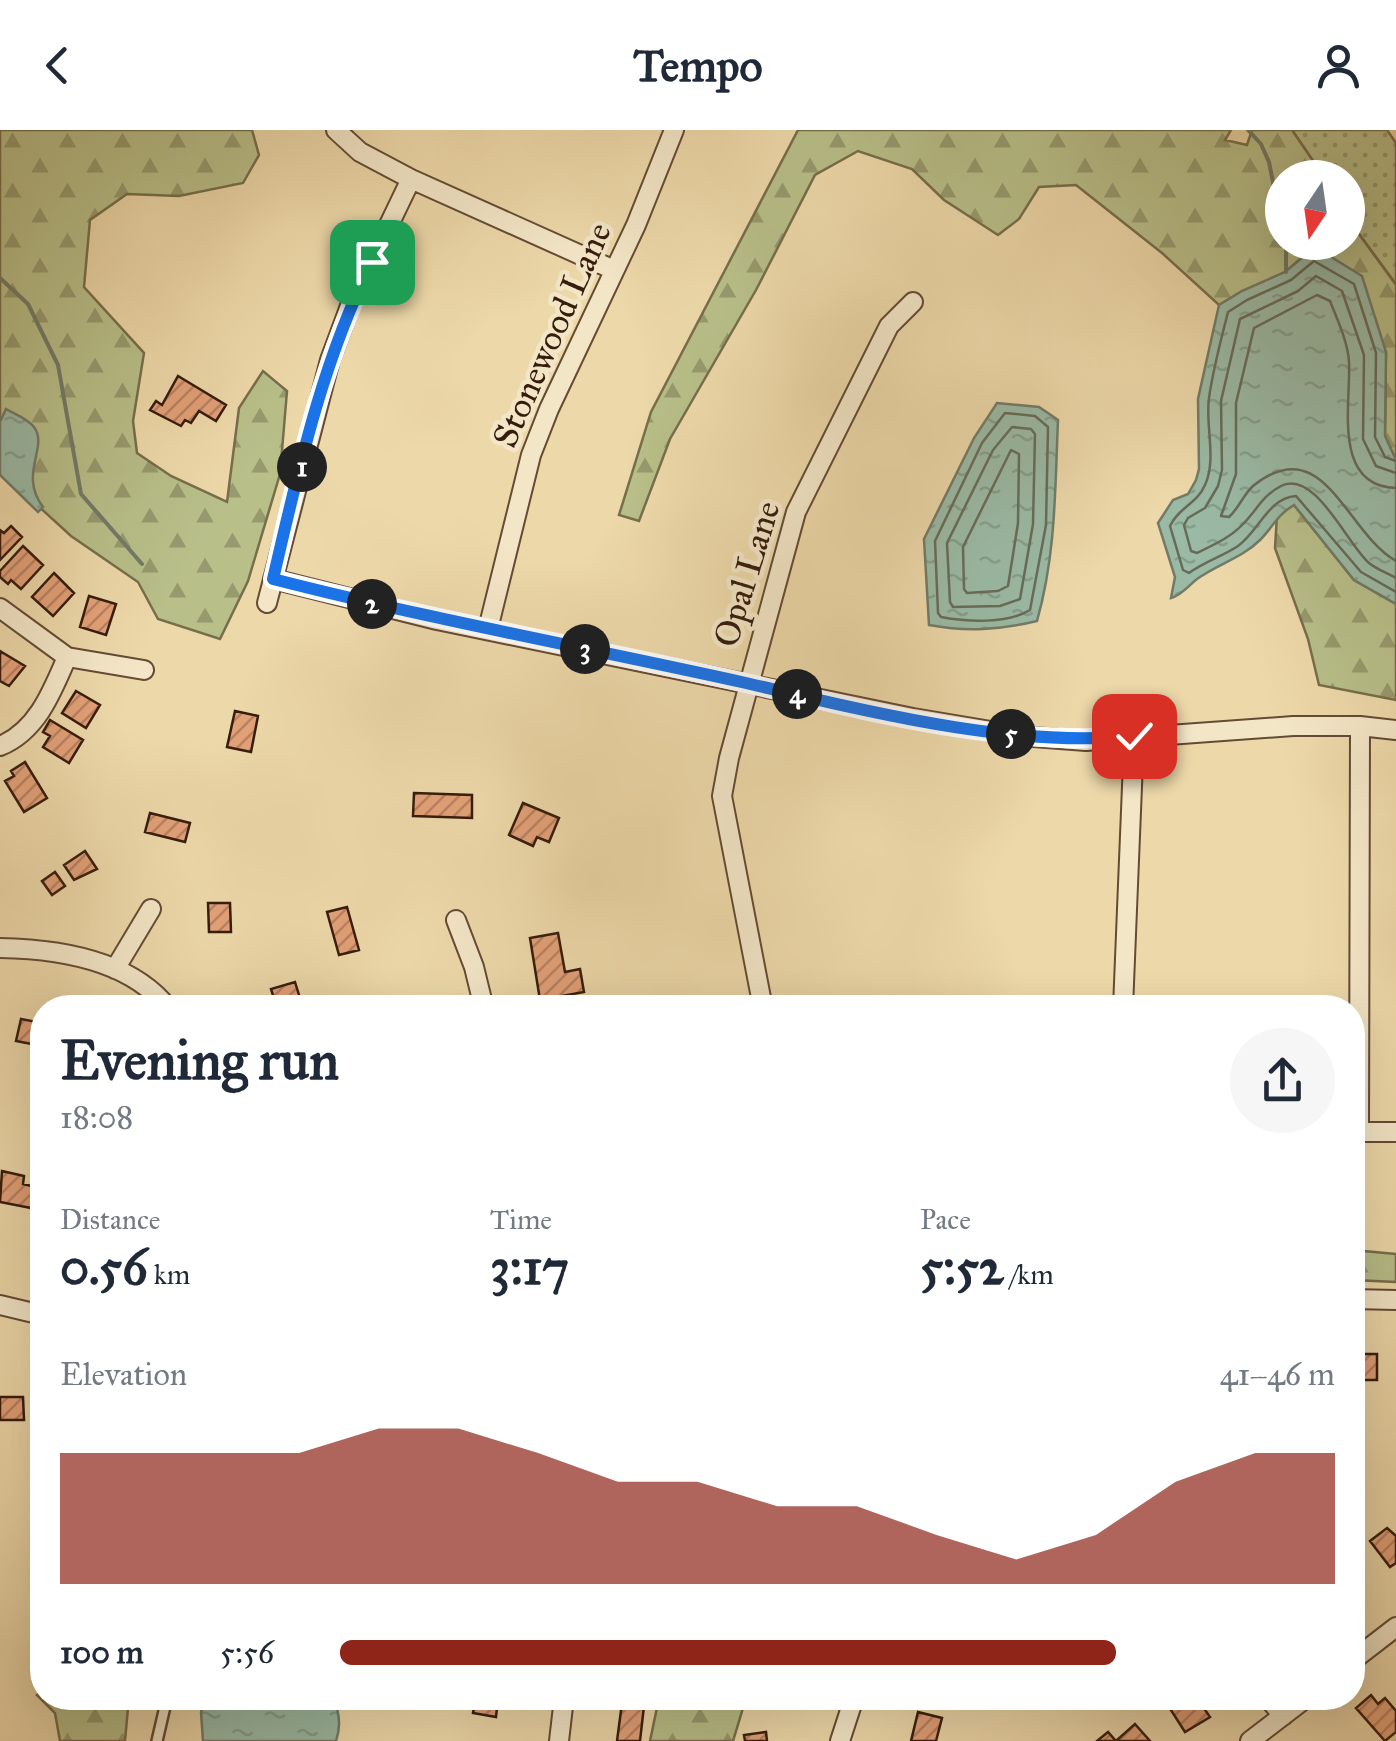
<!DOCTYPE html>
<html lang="en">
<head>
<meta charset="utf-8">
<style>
  body { margin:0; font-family:"IM FELL Great Primer",serif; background:#f6f6f7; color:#1f2937; height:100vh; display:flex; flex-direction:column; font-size:38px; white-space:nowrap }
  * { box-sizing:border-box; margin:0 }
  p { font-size:32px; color:#747a83 }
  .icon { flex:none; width:55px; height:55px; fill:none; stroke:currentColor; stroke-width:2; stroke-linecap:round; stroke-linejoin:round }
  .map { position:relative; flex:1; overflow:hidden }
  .drawer { position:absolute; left:30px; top:865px; width:1335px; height:715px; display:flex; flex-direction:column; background:#fff; border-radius:40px; box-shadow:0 10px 40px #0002 }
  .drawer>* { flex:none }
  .needle { width:65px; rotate:193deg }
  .fabs { position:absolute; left:1265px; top:30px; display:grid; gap:20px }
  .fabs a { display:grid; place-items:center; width:100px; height:100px; border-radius:50%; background:#fff; box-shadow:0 10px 40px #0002; font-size:50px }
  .pin { position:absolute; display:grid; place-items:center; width:85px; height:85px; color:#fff; margin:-42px; border-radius:20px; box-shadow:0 5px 15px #0006 }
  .km { position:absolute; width:50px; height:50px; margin:-25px; border-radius:50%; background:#222; color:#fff; font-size:28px; line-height:50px; text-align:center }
  .round { display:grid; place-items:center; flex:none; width:105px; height:105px; border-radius:52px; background:#f6f6f7 }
  .head { display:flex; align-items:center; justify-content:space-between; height:170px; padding:0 30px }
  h1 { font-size:55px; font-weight:700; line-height:75px }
  .stats { display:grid; grid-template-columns:repeat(3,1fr); gap:15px; height:170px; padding:10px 30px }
  .stats div { display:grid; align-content:center }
  .stats b { font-size:50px; font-weight:700 }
  .stats small { font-size:28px; font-weight:400 }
  .stats p { font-size:28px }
  .chart { height:280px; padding:20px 30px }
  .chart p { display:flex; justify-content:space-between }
  .chart svg { width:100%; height:180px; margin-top:10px; fill:#8f2418; opacity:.7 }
  ul { padding:0 30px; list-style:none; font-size:32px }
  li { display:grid; grid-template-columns:160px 120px 1fr; align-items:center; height:75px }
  li i { height:25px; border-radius:12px; background:#8f2418 }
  header { display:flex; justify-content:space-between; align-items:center; height:130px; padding:0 30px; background:#fff; font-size:45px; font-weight:700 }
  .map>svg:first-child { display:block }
  .grass { fill:url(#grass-dots); stroke:#776e4b; stroke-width:2.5 }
  .forest { fill:url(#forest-firs); stroke:#776e4b; stroke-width:2.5 }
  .water { fill:url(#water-ripples); stroke:#727b68; stroke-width:2.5 }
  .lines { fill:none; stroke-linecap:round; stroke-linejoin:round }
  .shore { stroke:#686b59; stroke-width:2.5 }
  .stream { stroke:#727b68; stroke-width:4 }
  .building { fill:url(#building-hatch); stroke:#361c0d; stroke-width:2.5 }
  .service-casing { stroke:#644b34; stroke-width:14 }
  .minor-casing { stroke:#644b34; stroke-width:22 }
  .service { stroke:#f3e6c7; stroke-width:9 }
  .minor { stroke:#f3e6c7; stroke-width:18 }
  .route-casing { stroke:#fff; stroke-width:20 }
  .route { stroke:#1a73e8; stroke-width:12 }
  .labels { text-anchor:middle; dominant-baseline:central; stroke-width:9; stroke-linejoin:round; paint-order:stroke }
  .street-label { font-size:35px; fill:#361c0d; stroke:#f3e6c7 }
</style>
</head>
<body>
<header><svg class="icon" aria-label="back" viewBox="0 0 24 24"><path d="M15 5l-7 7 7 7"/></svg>Tempo<svg class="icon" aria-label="person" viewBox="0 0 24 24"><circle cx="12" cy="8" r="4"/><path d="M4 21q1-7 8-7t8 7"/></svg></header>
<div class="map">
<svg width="1396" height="1611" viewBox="0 0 1396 1611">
  <defs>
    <pattern id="grass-dots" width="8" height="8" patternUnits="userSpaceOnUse" patternTransform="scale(2.5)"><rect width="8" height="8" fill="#b8bf89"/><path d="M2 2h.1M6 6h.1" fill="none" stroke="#969a6e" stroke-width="1.8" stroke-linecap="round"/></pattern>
    <pattern id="forest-firs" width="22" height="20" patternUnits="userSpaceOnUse" patternTransform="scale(2.5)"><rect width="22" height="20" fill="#b8bf89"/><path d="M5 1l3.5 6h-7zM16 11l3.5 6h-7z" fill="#969a6e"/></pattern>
    <pattern id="water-ripples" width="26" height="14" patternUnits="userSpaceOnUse" patternTransform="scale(2.5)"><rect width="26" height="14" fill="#9abaa5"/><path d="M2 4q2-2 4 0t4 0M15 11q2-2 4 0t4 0" fill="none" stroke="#859f8d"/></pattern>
    <pattern id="building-hatch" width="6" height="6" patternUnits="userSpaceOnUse" patternTransform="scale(2.5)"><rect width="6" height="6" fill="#e3a178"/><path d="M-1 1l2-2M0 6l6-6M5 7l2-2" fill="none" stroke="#b98261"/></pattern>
  </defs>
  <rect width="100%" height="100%" fill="#edd8a9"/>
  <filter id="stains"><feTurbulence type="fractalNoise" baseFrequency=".002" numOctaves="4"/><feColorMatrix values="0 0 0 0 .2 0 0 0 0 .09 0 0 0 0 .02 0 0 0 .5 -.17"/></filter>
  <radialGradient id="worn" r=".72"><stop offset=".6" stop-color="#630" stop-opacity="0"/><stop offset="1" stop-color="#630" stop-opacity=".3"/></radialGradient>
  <path class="grass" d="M1292 0H1387L1396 13V154L1348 89V48L1324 47Z"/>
  <path class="forest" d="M0 0H252L259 25 243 53 179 66 127 64 90 90 84 157 144 223 133 291 137 323 171 346 227 372 239 278 263 241 287 261 280 344 248 451 220 509 158 489 138 452 71 406 0 341Z
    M798 0H1231L1225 10 1247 15 1252 0H1292L1324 47 1282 48V112H1348V89L1396 155V330L1385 306 1386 222 1312 118 1286 142 1242 161 1219 175 1162 123 1076 55 1039 57 1019 89 998 105 944 70 912 39 858 21 815 45 756 160 670 309 639 391 619 385 651 282Z
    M1294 375 1354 450 1396 474V570L1319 555 1308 509 1275 418 1277 385Z
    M1353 1120 1396 1124V1152L1353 1150Z
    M42 1561V1568H133L128 1578 125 1611H60L55 1583 37 1565Z
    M659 1568H746L733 1611H650Z"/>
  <path class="water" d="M1315 117 1362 146 1386 222 1385 306 1396 330V474L1354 450 1294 375C1277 385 1273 397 1260 410 1242 428 1218 434 1197 449 1188 456 1182 465 1171 468L1175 447 1158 393 1173 370 1188 364 1196 350 1199 339 1198 269 1219 175 1242 161 1285 142Z
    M997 273 1039 277 1058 290C1055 359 1056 424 1037 491 999 500 967 502 929 495L924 409 974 308Z
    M6 279C15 284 28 289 34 297 49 317 18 344 43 377L38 382 0 345V292Z
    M206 1568H333C339 1581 341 1597 336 1611H203L201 1582Z"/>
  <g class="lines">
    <path class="shore" d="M1005 283 1035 286 1048 297 1046 395 1030 480C1007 494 968 492 941 487L938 483 935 411 982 313Z
      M1012 297 1031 299 1035 304 1033 394 1020 469 1000 476 953 477 950 472 947 413 993 320Z
      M1011 320 1019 324 1018 393 1008 456 998 461 967 463 964 459 963 417Z
      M1396 331 1385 327 1375 307 1376 223 1354 154 1314 131 1291 150 1247 170 1228 182C1221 210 1213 239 1209 268 1205 295 1217 329 1205 355 1197 374 1179 377 1170 396L1183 440 1189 443C1204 432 1223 426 1238 416 1259 401 1268 368 1296 366L1361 442 1396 462
      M1396 343 1376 336 1363 309 1364 225 1342 161 1316 146 1298 161 1240 189 1221 271 1222 340 1218 356 1205 378 1188 388 1184 395 1191 421 1197 423C1213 415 1230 408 1243 394 1257 380 1262 366 1281 356 1315 339 1347 414 1369 433 1376 439 1387 443 1396 448
      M1396 358C1332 356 1351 274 1349 232 1348 212 1337 189 1330 171L1317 165 1254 198 1236 273V344L1221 386 1229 387C1239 378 1243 365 1253 356 1324 299 1345 402 1396 431"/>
    <path class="stream" d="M1248 0 1261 14 1269 32 1282 97
      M1286 142V112
      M0 148 28 174 58 235 81 364 142 434"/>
  </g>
  <path class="building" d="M178 246 226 275 216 291 199 281 191 293 185 290 181 296 150 280 156 271 162 275Z
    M11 396 22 407 0 430V400L4 403Z
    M23 416 43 435 21 459 11 450 8 454 0 447V441Z
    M54 443 74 463 53 486 32 467Z
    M89 466 116 474 106 505 80 497Z
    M0 521 25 536 9 556 0 551Z
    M76 561 100 575 86 598 62 583Z
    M235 581 258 586 251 622 227 617Z
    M50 590 83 610 69 633 43 617 50 606 43 602Z
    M25 632 47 668 24 682 5 651 14 646 11 641Z
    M414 663 472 665V688L413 686Z
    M523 673 559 688 549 712 537 707 533 716 509 705Z
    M150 683 190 693 185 712 145 702Z
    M85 721 97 739 74 750 64 735Z
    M55 742 65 756 52 765 42 751Z
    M208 773H230L231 802H209Z
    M347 777 359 820 339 825 327 782Z
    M558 803 565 842 580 839 584 862 540 870 530 808Z
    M295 852 303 878H277L271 859Z
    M21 889 42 893V916L16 911Z
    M2 1041 24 1046 23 1054 36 1057 31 1078 0 1072Z
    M1352 1224H1377V1250H1352Z
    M0 1267H23L24 1290H0Z
    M1387 1398 1396 1406V1433L1390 1437 1370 1411Z
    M1371 1565 1378 1574 1385 1568 1396 1581V1602L1385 1611 1356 1578Z
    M475 1568H498L496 1587 473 1583Z
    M1173 1568H1197L1210 1587 1185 1602 1167 1574Z
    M622 1573 644 1576 640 1611H617Z
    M918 1582 942 1588 936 1611H911Z
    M1135 1594 1150 1611H1097L1108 1602 1116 1611Z
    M766 1602 767 1611H745L744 1605Z"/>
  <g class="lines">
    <defs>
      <path id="service" d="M157 1611 167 1568"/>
      <path id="minor" d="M336 0 360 22 411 49 614 140
        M273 449 437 490 913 588 1020 606 1086 611 1293 596H1360L1396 600
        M267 473 330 230 350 176 411 49
        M0 478 67 527 144 540
        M488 499 531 325 549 279 636 95 674 0
        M0 616C37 601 52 562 67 527
        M456 790 474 837 484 878
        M0 818C58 819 130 830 168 878
        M115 839 151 779
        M763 878 722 666 729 628 796 382 889 196 913 172
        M1123 878 1134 607
        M1352 1002H1396
        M1359 1002 1360 596
        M1352 1169 1396 1170
        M0 1175 42 1185
        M1352 1531 1396 1497
        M1268 1568 1283 1586
        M559 1611 564 1568
        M840 1611 854 1568
        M1250 1611 1306 1568"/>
    </defs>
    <use href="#service" class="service-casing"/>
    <use href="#minor" class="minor-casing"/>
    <use href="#service" class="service"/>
    <use href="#minor" class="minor"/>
  </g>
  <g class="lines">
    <defs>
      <path id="route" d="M372 132C322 231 298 342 273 449 429 489 588 518 746 553 867 581 1010 618 1134 606"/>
    </defs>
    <use href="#route" class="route-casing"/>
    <use href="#route" class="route"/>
  </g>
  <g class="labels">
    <g class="street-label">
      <text transform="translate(552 205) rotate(-66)">Stonewood Lane</text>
      <text transform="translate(747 444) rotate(-73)">Opal Lane</text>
    </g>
  </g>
  <rect width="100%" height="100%" filter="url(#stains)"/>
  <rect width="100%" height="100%" fill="url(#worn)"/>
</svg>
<div class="fabs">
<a><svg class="needle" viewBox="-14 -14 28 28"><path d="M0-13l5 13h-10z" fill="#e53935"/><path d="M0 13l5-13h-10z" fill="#747a83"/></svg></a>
</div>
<div class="pin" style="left:372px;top:132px;background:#1e9e55"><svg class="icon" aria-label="arrive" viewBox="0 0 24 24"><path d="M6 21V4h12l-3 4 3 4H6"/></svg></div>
<div class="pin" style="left:1134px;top:606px;background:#d93025"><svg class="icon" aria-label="check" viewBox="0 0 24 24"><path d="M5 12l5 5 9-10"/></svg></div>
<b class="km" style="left:302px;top:337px">1</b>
<b class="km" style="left:372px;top:474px">2</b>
<b class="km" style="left:585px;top:519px">3</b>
<b class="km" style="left:797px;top:564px">4</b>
<b class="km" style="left:1011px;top:604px">5</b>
<section class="drawer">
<div class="head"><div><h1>Evening run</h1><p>18:08</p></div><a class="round"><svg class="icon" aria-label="share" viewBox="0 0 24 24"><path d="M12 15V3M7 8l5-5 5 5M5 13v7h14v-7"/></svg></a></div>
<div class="stats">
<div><p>Distance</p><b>0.56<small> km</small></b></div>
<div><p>Time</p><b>3:17</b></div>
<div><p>Pace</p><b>5:52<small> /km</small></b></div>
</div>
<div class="chart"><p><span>Elevation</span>41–46 m</p>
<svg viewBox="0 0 160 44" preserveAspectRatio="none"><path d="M0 44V12L10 12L20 12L30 12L40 6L50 6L60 12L70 19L80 19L90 25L100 25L110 32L120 38L130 32L140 19L150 12L160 12V44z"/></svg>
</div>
<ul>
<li><b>100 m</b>5:56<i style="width:78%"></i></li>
</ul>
</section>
</div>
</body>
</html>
